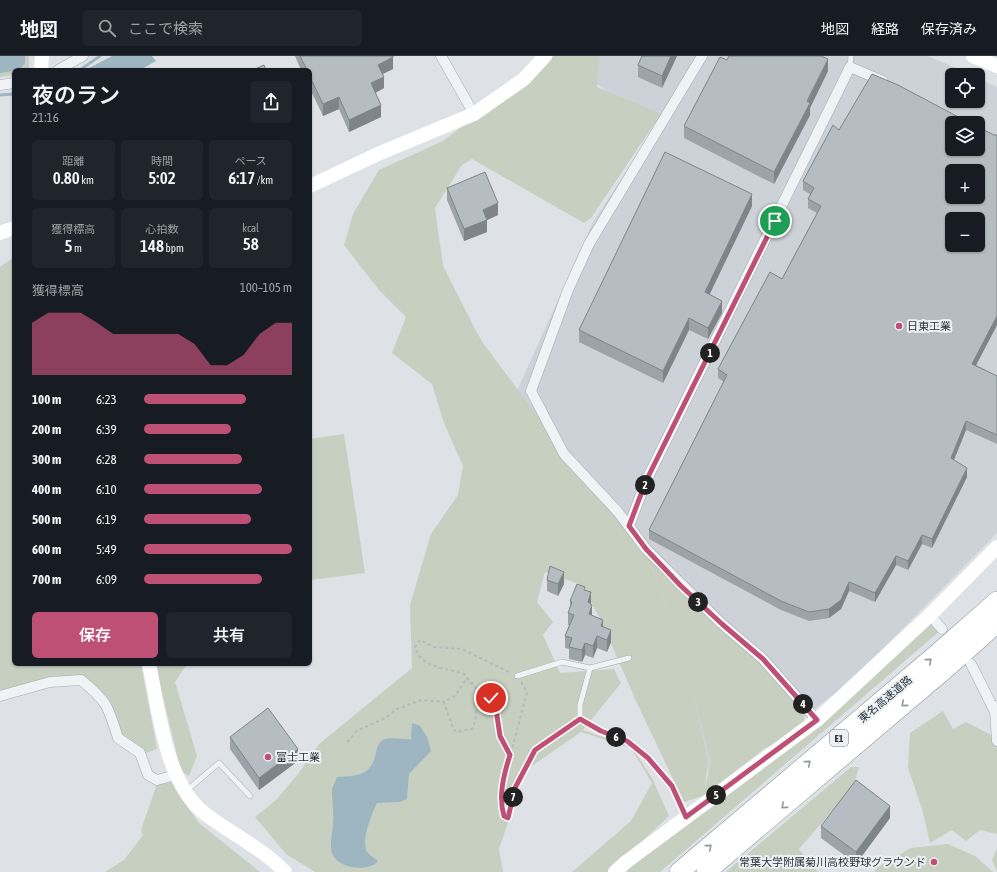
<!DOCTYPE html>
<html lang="ja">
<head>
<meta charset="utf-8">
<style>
  body { margin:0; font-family:"Asap Condensed","Noto Sans JP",sans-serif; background:#20242c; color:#f1f3f6; height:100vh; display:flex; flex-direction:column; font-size:15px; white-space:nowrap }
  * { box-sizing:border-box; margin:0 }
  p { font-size:13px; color:#9ea1a6 }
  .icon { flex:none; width:22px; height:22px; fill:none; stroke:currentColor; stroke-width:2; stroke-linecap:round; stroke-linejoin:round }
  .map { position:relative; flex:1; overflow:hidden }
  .side { position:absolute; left:12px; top:12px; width:300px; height:598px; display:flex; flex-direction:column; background:#171b24; border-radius:6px; box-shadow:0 1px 3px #0004 }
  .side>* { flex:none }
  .controls { position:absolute; left:945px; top:12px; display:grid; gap:8px }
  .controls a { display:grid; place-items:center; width:40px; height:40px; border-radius:6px; background:#171b24; box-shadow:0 1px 3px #0004; font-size:20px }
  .pin { position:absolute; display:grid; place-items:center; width:34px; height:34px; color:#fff; margin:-17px; border:2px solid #fff; border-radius:50%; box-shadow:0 1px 4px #0007 }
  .km { position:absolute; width:20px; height:20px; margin:-10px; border-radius:50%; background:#222; color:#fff; font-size:11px; line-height:20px; text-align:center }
  .round { display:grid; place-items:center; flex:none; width:42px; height:42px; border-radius:6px; background:#20242c }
  .head { display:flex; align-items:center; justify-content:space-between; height:68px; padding:0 20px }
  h1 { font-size:22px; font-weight:600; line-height:30px }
  .metrics { display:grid; grid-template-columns:repeat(3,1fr); gap:6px; height:68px; padding:4px 20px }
  .metrics div { display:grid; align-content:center; border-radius:6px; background:#20242c; text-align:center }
  .metrics b { font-size:17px; font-weight:600 }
  .metrics small { font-size:11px; font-weight:400 }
  .metrics p { font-size:11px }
  .chart { height:112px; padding:8px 20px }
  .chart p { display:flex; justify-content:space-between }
  .chart svg { width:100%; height:72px; margin-top:4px; fill:#be5076; opacity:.7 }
  .button { display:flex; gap:8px; margin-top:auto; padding:8px 20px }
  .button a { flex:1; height:46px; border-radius:6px; background:#be5076; color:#fff; font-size:16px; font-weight:600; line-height:46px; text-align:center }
  .button a+a { background:#20242c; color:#f1f3f6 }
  ul { padding:0 20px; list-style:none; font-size:13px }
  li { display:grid; grid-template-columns:64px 48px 1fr; align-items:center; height:30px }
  li i { height:10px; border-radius:5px; background:#be5076 }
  header { display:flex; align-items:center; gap:24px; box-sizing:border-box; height:56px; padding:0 20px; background:#171b24; border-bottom:1px solid #363941 }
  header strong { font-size:19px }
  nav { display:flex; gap:22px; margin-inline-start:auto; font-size:14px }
  .search { width:280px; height:36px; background:#20242c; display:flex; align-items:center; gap:10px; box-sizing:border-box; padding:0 14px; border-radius:6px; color:#9ea1a6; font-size:15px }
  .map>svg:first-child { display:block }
  .built { fill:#ccd2d7; fill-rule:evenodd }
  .green { fill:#c7cfc0; fill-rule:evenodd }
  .water { fill:#9db6c2 }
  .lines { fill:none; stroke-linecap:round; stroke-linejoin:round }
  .stream { stroke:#9db6c2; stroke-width:3 }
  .lane-casing { stroke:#a4aaaf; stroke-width:6 }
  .street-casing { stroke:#a4aaaf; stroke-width:11 }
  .highway-casing { stroke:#87939b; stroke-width:20 }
  .path { stroke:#b4b9bd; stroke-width:2; stroke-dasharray:3 3; stroke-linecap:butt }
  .lane { stroke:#f0f3f5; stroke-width:5 }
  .street { stroke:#f0f3f5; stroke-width:10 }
  .secondary { stroke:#fff; stroke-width:14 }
  .highway { stroke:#fff; stroke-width:19 }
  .wall { fill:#9da3a7 }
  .shaded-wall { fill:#7f8488 }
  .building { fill:#b6bdc2; stroke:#7f8488; fill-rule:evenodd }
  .oneway { stroke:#94999d }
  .route-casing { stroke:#fff; stroke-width:8 }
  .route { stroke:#be5076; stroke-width:5 }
  .poi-dot { fill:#be5076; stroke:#edf1f4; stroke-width:1.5 }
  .labels { text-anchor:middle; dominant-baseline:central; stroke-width:4; stroke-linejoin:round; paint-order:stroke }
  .shield { fill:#edf1f4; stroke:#646c72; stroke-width:1 }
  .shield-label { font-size:10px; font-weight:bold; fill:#29333b }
  .poi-label { font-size:11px; fill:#29333b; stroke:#edf1f4; text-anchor:start }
  .street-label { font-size:11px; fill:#29333b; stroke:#edf1f4 }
</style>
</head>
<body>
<header>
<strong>地図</strong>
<div class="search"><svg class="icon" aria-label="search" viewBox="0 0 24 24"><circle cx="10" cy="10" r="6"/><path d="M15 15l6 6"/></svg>ここで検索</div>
<nav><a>地図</a><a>経路</a><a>保存済み</a></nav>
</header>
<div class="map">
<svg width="997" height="816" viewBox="0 0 997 816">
  <rect width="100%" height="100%" fill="#dee2e6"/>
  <path class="built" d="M575 0H928L972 19H952V45H978V22L997 31V477L850 626 713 730 649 518 508 355 593 166 657 69 570 10ZM952 67H978V93H952ZM952 115H978V141H952ZM952 163H978V189H952Z"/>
  <path class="green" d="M0 0H29V14H14V19L0 21Z
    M554 0H599L597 31 661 58 591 162 584 167 472 103 462 109 435 152 443 210 474 271 483 287 573 408 629 470 797 641 806 669 930 559 942 573 660 816H616L796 677 764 693 703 740 684 746 636 645 601 565 582 529 545 516 537 546 553 566 543 579 560 617 614 613 621 627 583 674 632 691 652 722 669 760 609 816H572L631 765 652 727 631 692 581 676 526 714 499 793 503 816H315L286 798 255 761 276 744 298 718 319 688 412 612 410 549 431 478 458 439 463 410 444 367 432 328 392 297 406 261 379 234 344 189 353 158 379 114 443 85ZM651 510H652L673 570ZM693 635 711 705 705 732 708 707Z
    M14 201V608H141L157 693 141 699 127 687 80 621 0 639V211Z
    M344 378 365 517 310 524V383Z
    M155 608H187L175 626 197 700 189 720 181 715Z
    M943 655 953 673 966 666 997 682V778L980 774 966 785 952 774 930 787 922 753 908 712 910 677Z
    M851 711H859L853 731 799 793 818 816H726Z
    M173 724 181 742 199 767 260 816H105L124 804 143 779 141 774 158 725Z
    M948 788 975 800 993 816H874L878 811 911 792Z
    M997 792V816L992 804Z"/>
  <path class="water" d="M0 0H25V7L19 14 0 17Z
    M112 0H152L156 5 140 14H85Z
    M412 667 420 670 427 681 431 695 409 718 407 743 400 746 377 747C372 757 362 782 366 794 368 798 374 802 378 805 370 816 338 814 332 797 329 787 333 776 333 766 334 756 332 745 332 735 332 730 336 725 337 721 357 720 371 720 376 697 377 692 378 687 383 684 389 680 403 684 411 683Z"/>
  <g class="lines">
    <path class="stream" d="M80 14 100 0
      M0 39 14 38"/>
    <defs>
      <path id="lane" d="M850 11 851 0
        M629 602 590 612 580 649V663L601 675 627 685 648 702 672 730 686 760
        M517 620 562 606 590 612
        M186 735 219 707 250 740"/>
      <path id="street" d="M441 0 474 58
        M702 0 589 188 568 234 531 335 564 398 618 456 646 493 722 568 763 603 817 664
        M58 14 83 0
        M0 29 14 27
        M629 470 646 425 850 11 883 25
        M930 559 942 573
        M971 608 995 656
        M0 640 50 626 81 624C107 645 108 650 118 682L140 697 148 719 157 724 176 719
        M997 650 995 656 997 685"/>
      <path id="highway" d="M679 816 938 597 997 545
        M706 816 950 609 997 567"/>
    </defs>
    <use href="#lane" class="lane-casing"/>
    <use href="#street" class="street-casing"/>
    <use href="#highway" class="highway-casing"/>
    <path class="path" d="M467 622 476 631C474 643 479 663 472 673L456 676 453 672 444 646 455 640Z
      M521 626 527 636 502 732 501 750 504 760 507 762 515 733 535 694 574 667
      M347 686 357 675 387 661 395 654 421 644 444 646
      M510 699 500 681 496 653 491 642 469 626 464 618C448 612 420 612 415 591L420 584 434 591 462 593 511 617"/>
    <use href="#lane" class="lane"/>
    <use href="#street" class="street"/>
    <path class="secondary" d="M973 0 997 10
      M41 14 42 0
      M310 130 380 97 474 58 524 23 545 0
      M0 177 14 172
      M149 608C159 654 165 726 204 757 230 777 262 792 285 816
      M615 816 626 806 817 664 930 559 997 491"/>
    <use href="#highway" class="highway"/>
  </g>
  <path class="wall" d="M295 0H393V13L383 18 384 32 375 37 381 61 349 76 339 53 323 60 310 33V14H301Z
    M677 0 662 32 638 21V9Z
    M727 4 828 15 810 52V59L774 128 684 82V70Z
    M964 64 972 67H952L994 79H997V269L976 309 997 320V388L966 374 954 404 967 421 932 492 922 488 908 514 896 509 875 546 849 535 841 553 829 562 809 565 781 554 649 483V474L724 326 718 322V313L782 223 817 157 808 152V143L810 138 803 134V125L839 74Z
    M447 132 498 159 487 164V176L464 185 447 144Z
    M752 150 709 239 722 257 708 283 689 274 663 327 579 286V274Z
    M547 524 564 528 558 540 547 535Z
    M585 534 591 548 592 559 603 571 611 586 607 596 597 592 593 602 585 599 582 606 569 603V593L565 592V580L569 569H568V557L570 553V545Z
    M230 681 298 705 259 734 230 693Z
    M890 762 856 808 821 782V770Z"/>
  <path class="shaded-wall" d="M671 0H677L662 32V20Z
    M393 1V13L378 20V9Z
    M828 3V15L810 52V59L774 128V116Z
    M384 21V32L371 39V27Z
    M339 41V53L323 60V48Z
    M381 49V61L349 76V64Z
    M752 138V150L705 248V236Z
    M498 147V159L487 164V176L464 185V173L483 154Z
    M722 245V257L708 283V272Z
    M997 260V269L972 317V308Z
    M689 262V274L663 327V315Z
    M966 365V374L951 411V402Z
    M967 412V421L932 492V483Z
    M922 479V488L908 514V505Z
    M896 500V509L875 546V537Z
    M564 516V528L558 540V528Z
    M849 526V535L841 553 829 562V553Z
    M591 536V548L588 546Z
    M592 549V561L589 558Z
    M603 564V576L601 570Z
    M611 574V586L607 596V584Z
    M597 580V592L593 602V590Z
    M585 587V599L582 606V594Z
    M298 693V705L259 734V722Z
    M890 750V762L856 808V796Z"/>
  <path class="building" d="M300 0H393V1L378 9 384 21 371 27 381 49 349 64 339 41 323 48 310 21V14H307Z
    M642 0H671L662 20 638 9Z
    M729 0H821L828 3 807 45 810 47 774 116 684 70 720 1 727 4Z
    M264 9 266 14H253Z
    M872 18 898 29 964 64H968L972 62V67H952V93H978V71L994 79H997V260L972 308 997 320V379L966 365 951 402 967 412 932 483 922 479 908 505 896 500 875 537 849 526 841 544 829 553 809 556 781 545 649 474 727 319 718 313 770 216 782 223 821 150 808 143 814 132 803 125 833 69 839 74ZM952 115H978V141H952ZM952 163H978V189H952Z
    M665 96 752 138 705 236 722 245 708 272 689 262 663 315 579 274Z
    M485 116 498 147 483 154 487 164 464 173 447 132Z
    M550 510 564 516 558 528 547 524Z
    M577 528 585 531 584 534 591 536 588 546 592 549 589 558 603 564 601 570 611 574 607 584 597 580 593 590 585 587 582 594 569 591 572 582 565 580 574 559 568 557 572 546 570 545Z
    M268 652 298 693 259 722 230 681Z
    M856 724 890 750 856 796 821 770Z"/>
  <defs><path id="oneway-chevron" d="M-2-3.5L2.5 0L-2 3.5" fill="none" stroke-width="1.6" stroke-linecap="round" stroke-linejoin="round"/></defs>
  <g class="oneway">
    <use href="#oneway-chevron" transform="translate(929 605) rotate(-40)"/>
    <use href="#oneway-chevron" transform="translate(904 648) rotate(140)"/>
    <use href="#oneway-chevron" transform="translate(808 707) rotate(-40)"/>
    <use href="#oneway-chevron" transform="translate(784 750) rotate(140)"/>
    <use href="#oneway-chevron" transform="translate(709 791) rotate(-40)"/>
  </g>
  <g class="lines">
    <defs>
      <path id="route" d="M491 642 496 653 500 680 510 699C504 718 498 740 504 760L508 762 515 732 535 694 580 663 601 675 627 685 648 702 672 730 686 761 817 664 763 603 722 568 681 530 646 493 629 470 646 425 775 165"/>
    </defs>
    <use href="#route" class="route-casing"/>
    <use href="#route" class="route"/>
  </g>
  <g class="poi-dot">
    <circle cx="899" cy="270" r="4"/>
    <circle cx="268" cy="701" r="4"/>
    <circle cx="934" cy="806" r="4"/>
  </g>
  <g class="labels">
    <rect class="shield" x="830" y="674" width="18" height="16" rx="3"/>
    <g class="shield-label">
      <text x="839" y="682">E1</text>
    </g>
    <g class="poi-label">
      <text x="907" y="270">日東工業</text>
      <text x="276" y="701">富士工業</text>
      <text x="926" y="806" text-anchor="end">常葉大学附属菊川高校野球グラウンド</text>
    </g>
    <g class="street-label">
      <text transform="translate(885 643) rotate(-40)">東名高速道路</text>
    </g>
  </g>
</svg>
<div class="controls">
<a><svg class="icon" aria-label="locate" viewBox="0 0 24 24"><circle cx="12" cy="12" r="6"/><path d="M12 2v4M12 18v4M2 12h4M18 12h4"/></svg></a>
<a><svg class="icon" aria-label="layers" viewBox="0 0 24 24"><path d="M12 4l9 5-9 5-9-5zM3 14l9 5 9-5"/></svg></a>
<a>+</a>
<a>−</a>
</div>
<div class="pin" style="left:775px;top:165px;background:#1e9e55"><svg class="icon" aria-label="arrive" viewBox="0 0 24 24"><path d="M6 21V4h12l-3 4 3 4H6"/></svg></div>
<div class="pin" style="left:491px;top:642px;background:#d93025"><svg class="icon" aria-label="check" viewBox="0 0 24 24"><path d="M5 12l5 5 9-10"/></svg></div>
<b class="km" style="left:710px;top:297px">1</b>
<b class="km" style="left:645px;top:429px">2</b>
<b class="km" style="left:698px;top:546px">3</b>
<b class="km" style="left:803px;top:648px">4</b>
<b class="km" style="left:716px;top:739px">5</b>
<b class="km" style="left:616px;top:681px">6</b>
<b class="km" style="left:513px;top:741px">7</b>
<section class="side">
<div class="head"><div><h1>夜のラン</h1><p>21:16</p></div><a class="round"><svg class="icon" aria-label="share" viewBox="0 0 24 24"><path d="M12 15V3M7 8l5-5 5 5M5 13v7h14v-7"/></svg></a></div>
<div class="metrics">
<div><p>距離</p><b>0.80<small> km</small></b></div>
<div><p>時間</p><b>5:02</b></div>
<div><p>ペース</p><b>6:17<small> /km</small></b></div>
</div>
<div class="metrics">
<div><p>獲得標高</p><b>5<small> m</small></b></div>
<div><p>心拍数</p><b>148<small> bpm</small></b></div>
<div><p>kcal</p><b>58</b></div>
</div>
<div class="chart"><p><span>獲得標高</span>100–105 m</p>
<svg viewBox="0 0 160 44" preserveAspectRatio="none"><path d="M0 44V12L10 6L20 6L30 6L40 12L50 19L60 19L70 19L80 19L90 19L100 25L110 38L120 38L130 32L140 19L150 12L160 12V44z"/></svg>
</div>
<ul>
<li><b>100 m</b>6:23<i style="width:69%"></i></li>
<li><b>200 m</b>6:39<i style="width:59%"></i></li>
<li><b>300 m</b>6:28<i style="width:66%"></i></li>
<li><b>400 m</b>6:10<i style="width:80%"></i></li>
<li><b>500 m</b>6:19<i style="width:72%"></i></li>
<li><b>600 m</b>5:49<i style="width:100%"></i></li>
<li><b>700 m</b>6:09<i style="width:80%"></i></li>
</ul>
<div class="button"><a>保存</a><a>共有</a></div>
</section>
</div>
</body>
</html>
